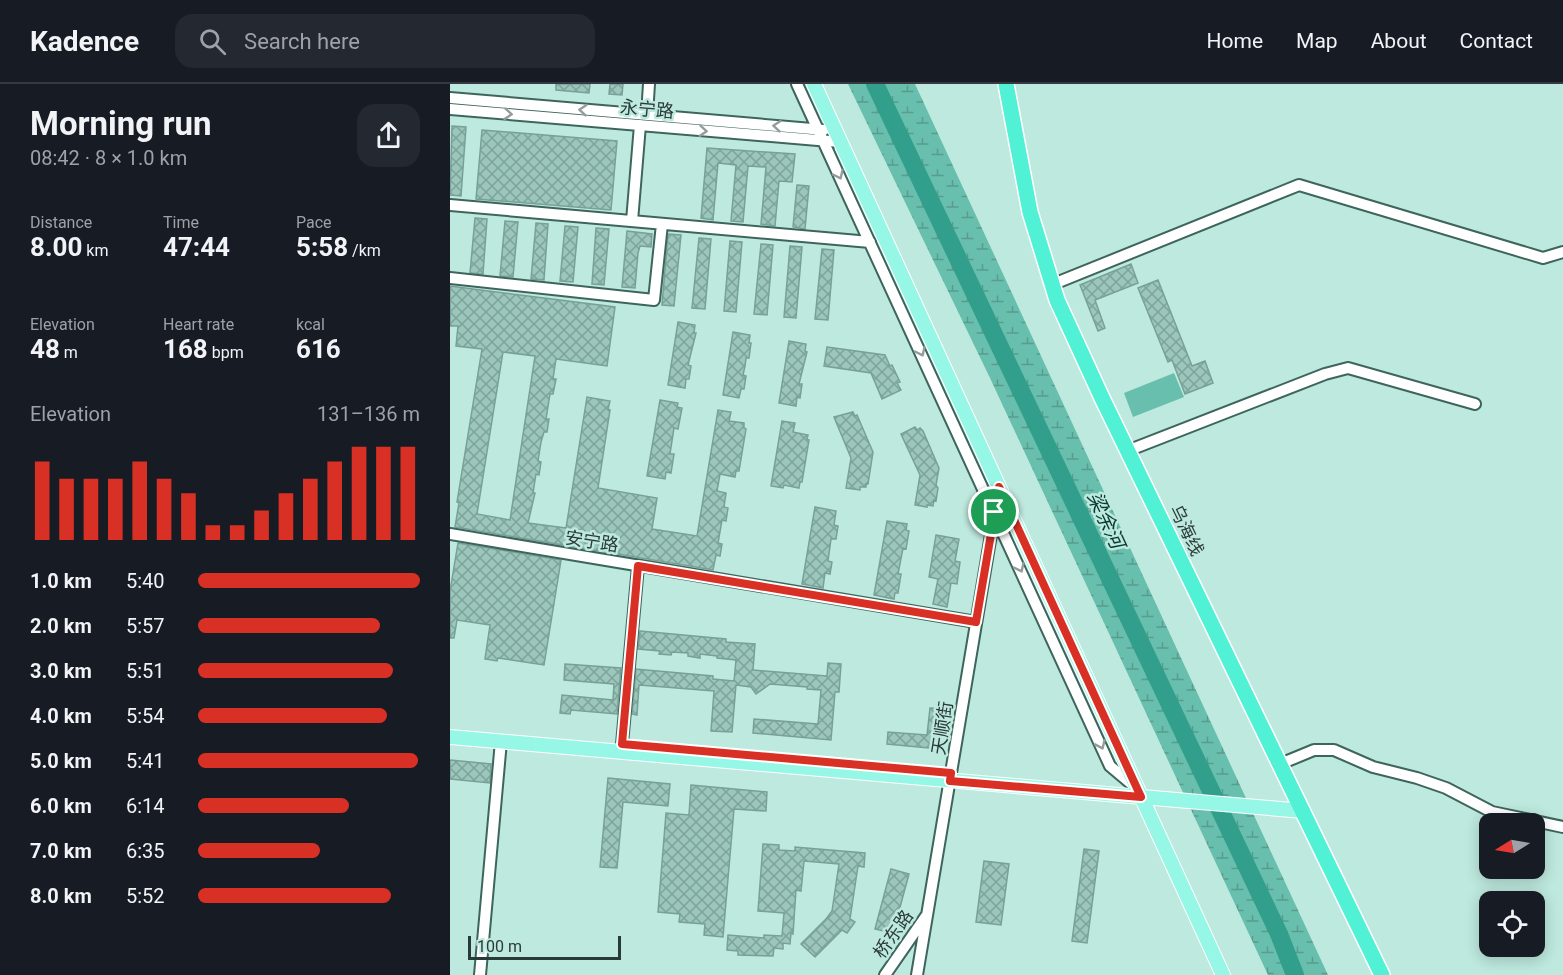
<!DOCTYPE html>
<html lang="en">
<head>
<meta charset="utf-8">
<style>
  body { margin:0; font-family:Roboto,"Noto Sans SC",sans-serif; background:#242831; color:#f1f3f6; height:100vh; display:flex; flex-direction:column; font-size:22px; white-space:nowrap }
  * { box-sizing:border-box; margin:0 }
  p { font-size:20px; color:#9ea1a6 }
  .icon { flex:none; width:33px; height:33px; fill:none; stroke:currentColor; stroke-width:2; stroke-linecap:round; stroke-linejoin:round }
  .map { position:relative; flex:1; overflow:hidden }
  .details { display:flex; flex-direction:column; background:#171b24; width:450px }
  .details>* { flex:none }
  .needle { width:39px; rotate:259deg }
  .controls { position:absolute; left:1029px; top:729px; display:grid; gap:12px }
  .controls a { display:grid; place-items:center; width:66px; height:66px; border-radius:12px; background:#171b24; box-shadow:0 3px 15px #0003; font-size:30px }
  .scale { position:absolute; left:18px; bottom:15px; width:153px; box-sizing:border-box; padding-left:6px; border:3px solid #2a3b37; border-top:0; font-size:16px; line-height:21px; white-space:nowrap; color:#2a3b37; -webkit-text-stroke:4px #bee9de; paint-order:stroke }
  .pin { position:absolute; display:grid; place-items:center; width:51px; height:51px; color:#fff; margin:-26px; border:3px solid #fff; border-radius:50%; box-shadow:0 2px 6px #0007 }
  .round { display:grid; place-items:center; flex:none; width:63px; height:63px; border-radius:18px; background:#242831 }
  .headline { display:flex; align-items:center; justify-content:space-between; height:102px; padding:0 30px }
  h1 { font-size:33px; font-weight:700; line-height:45px }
  .figures { display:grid; grid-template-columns:repeat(3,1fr); gap:9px; height:102px; padding:6px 30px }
  .figures div { display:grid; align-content:center }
  .figures b { font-size:26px; font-weight:700 }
  .figures small { font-size:16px; font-weight:400 }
  .figures p { font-size:16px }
  .chart { height:168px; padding:12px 30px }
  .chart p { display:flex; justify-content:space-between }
  .chart svg { width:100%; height:108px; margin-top:6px; stroke:#d93025; stroke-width:6 }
  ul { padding:0 30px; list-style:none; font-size:20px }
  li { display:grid; grid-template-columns:96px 72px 1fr; align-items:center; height:45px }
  li i { height:15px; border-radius:8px; background:#d93025 }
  header { display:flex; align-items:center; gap:36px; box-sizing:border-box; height:84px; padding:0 30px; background:#171b24; border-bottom:2px solid #363941 }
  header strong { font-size:28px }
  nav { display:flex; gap:33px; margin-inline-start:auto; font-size:21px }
  .search { width:420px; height:54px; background:#242831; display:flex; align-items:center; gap:15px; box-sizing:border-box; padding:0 21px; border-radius:18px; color:#9ea1a6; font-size:22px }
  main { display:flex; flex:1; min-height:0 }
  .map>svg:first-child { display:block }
  .grass { fill:#69bfad }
  .wetland { fill:url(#wetland-marsh) }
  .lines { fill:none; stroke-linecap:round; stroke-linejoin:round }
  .river { stroke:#319f8c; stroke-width:18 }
  .building { fill:url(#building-cross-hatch); stroke:#77a197; stroke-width:1.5; fill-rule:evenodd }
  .minor-casing { stroke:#3d655c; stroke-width:14 }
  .major-casing { stroke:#fff; stroke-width:16 }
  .highway-casing { stroke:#fff; stroke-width:18 }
  .minor { stroke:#fff; stroke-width:10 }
  .major { stroke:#97f7e6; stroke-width:14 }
  .highway { stroke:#51f1d5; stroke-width:15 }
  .oneway { stroke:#949d9b }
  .route-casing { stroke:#fff; stroke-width:12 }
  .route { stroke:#d93025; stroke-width:8 }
  .labels { text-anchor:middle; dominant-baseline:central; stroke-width:5; stroke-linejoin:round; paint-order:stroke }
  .street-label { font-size:18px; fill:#2a3b37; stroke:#bee9de }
  .water-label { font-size:20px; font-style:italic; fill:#083a32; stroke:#bee9de }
</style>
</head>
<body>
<header>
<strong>Kadence</strong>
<div class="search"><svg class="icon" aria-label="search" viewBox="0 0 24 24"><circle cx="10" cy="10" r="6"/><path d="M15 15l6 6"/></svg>Search here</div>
<nav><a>Home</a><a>Map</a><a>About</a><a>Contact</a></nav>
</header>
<main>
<section class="details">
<div class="headline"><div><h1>Morning run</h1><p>08:42 · 8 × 1.0 km</p></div><a class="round"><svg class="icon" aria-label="share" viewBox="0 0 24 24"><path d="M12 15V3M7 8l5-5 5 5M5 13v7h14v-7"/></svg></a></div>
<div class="figures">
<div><p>Distance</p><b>8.00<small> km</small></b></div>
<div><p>Time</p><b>47:44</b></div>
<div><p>Pace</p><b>5:58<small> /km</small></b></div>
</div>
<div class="figures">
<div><p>Elevation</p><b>48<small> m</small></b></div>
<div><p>Heart rate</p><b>168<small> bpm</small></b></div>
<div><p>kcal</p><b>616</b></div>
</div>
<div class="chart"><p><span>Elevation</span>131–136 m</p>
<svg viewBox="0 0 160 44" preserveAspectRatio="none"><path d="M5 44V12M15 44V19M25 44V19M35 44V19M45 44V12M55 44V19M65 44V25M75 44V38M85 44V38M95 44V32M105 44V25M115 44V19M125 44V12M135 44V6M145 44V6M155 44V6"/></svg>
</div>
<ul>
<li><b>1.0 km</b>5:40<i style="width:100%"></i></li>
<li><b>2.0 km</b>5:57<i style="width:82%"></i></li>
<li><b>3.0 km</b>5:51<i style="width:88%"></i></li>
<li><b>4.0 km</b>5:54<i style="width:85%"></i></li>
<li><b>5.0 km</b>5:41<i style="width:99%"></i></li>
<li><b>6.0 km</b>6:14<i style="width:68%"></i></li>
<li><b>7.0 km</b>6:35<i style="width:55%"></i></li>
<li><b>8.0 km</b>5:52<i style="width:87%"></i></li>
</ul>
</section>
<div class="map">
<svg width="1113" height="891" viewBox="0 0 1113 891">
  <defs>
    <pattern id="wetland-marsh" width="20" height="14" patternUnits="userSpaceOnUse" patternTransform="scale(1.5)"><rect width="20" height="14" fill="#69bfad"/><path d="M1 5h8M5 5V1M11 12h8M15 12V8" fill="none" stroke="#579c8e"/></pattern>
    <pattern id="building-cross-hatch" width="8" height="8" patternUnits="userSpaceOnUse" patternTransform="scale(1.5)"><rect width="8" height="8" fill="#9bc6bb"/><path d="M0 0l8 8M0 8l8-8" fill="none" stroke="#7fa299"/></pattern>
  </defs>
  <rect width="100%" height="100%" fill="#bee9de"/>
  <path class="grass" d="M724 289 734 313 683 333 674 309Z"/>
  <path class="wetland" d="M398 0H465L878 891H818L540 294Z"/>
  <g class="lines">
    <path class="river" d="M425 0 829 850 845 891"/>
  </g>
  <path class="building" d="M106 0H140L139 9 106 6Z
    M160 0H173L172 11 159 10Z
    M2 42 16 43 11 112 0 111Z
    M32 46 167 57 161 126 26 115Z
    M257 64 345 70 342 98 329 97 325 142 311 140 316 83 298 82 293 138 281 137 286 81 268 79 263 136 251 134Z
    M347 101 359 102 355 145 343 143Z
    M25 134 37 135 33 190 20 189Z
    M55 137 68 138 63 193 50 192Z
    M86 139 98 140 94 196 81 195Z
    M115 142 128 143 123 198 110 197Z
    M146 144 159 145 154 201 142 200Z
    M177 147 202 150 201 163 190 162 188 169 185 204 172 203Z
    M218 150 231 151 224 222 212 221Z
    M249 154 261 155 255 225 242 224Z
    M280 157 292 158 286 228 274 227Z
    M311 160 323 161 317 231 304 230Z
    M340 162 352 163 346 234 334 233Z
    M372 165 384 166 378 236 365 235Z
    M681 180 688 199 645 216 655 244 648 247 630 201Z
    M708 196 742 282 755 277 763 299 735 310 722 276 718 278 688 204Z
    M0 202 165 223 157 282 106 275 103 295H106L103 310H100L96 335H99L97 348H94L91 358 88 377 91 378 89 391 86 390 83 409H85L78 439 116 444 137 313 160 317 158 325 160 326 148 404 207 414 202 445 247 452 268 326 281 328 279 337 294 339V344L296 345 289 387H286L285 393 270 390 267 407 276 409 274 423 278 424 276 437 272 436 268 459 272 460 270 472 266 471 263 486 5 443 9 419 7 418 32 265 6 262 8 242H0ZM53 268 85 272 60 436 27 430Z
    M228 238 245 241 244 249H246L238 281 241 282 239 295H236L235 304 218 301Z
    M283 248 300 251 299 259H301L299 274H296L295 282 293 291 296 292 294 305H291L289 314 273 311Z
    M339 257 356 260 355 267 357 268 349 300H352L350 314 347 313 346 322 329 319Z
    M377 263 435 271 440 282 442 281 450 298 447 299 451 306 432 315 421 289 374 282Z
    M210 316 228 319 227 323 232 324 228 345 224 344 220 370H224L221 389 216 388 215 395 197 392Z
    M403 328 405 332 407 331 423 368 418 400H416V403H410V406L396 404 401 374 384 333Z
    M332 337 345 339 343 348 358 351 357 355 359 356 352 398H350L349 404 334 401 333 404 321 402Z
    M465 343 467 346 470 344 473 347 489 384 486 401 488 404 486 417 484 416 483 422 477 421V423L465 421 470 391 451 350Z
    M365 423 386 427 384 441 388 442 386 455H381L378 477 382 478 380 490 375 489 373 504 352 500Z
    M437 437 457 440 456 446 459 447 456 465 453 464 448 490H451L448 509H445L444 515 424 511Z
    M486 451 509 455 505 477 510 478 507 500 501 499 497 523 483 520 488 495 479 493Z
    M8 459 111 476 94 581 48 574 47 577 35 575 40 541 7 536 4 554H0V507Z
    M190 547 276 555V558L305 560 303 586 377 592 378 579 391 580 389 608H385L381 656 303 649 304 635 368 640 371 606 357 605V603L320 600 306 610 301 603 286 601 282 648 261 647 264 607 189 601 187 631 182 630 186 585 263 592V595L284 597 286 576 267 574V572L250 570V574L238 572V569L222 568 221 571 209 570 210 567 188 565Z
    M115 580 171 584 167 630 121 626 120 630 110 629 112 611 163 616 164 600 114 596Z
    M480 624 493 625 489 665 437 660 438 648 477 651Z
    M0 676 41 680 40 699 0 695Z
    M158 694 220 700 218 722 173 718 167 784 150 783Z
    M241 701 317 708 316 727 284 725 273 853 254 851 255 840 229 838 230 830 208 828 216 729 239 731Z
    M313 760 329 761V766L345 767V763L415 769 414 783 408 782 400 835 405 838 397 849 392 846 365 873 351 860 376 835 382 827 389 780 354 777 351 807 346 806 343 850 341 849 340 860 333 859V865L324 864 323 872 288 871V867L277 866 278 851 314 854V851L332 852 334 829 308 827Z
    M634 765 649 767 637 859 622 857Z
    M534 777 559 780 551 841 526 838Z
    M441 785 459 790 443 849 425 845Z"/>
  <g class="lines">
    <defs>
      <path id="minor" d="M347 0 660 682 685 703
        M0 14 374 46
        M0 25 391 58
        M197 31 199 0
        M0 121 420 158
        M182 137 190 41
        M0 194 204 216 212 140
        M601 201 849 101 1093 174 1113 168
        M677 367 875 290 898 284 1025 320
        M0 450 526 538
        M172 660 188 482
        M830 680 864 666H884L923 683 967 694 996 704 1042 728 1113 743
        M30 891 51 657
        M435 891 476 832
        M467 891 549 403"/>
      <path id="major" d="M364 0 773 891
        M0 653 853 727"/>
      <path id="highway" d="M556 0 580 128 607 216 652 314 932 891"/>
    </defs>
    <use href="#minor" class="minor-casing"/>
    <use href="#major" class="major-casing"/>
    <use href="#highway" class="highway-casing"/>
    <use href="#minor" class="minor"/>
    <use href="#major" class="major"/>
    <use href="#highway" class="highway"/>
  </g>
  <defs><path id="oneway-chevron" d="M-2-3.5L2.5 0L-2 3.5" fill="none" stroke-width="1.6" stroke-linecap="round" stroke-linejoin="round" transform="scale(1.5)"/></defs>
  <g class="oneway">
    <use href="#oneway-chevron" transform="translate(133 26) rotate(-175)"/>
    <use href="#oneway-chevron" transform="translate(58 30) rotate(5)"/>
    <use href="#oneway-chevron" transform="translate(327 42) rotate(-175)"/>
    <use href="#oneway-chevron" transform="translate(253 47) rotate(5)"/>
    <use href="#oneway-chevron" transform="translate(389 91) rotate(65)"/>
    <use href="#oneway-chevron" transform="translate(471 268) rotate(65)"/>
    <use href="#oneway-chevron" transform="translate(570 484) rotate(65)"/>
    <use href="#oneway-chevron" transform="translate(651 661) rotate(66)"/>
  </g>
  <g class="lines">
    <defs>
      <path id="route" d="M549 403 691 713 500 697 501 689 172 660 188 482 526 538Z"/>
    </defs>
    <use href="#route" class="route-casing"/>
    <use href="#route" class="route"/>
  </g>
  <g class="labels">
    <g class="street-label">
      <text transform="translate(197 25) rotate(5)">永宁路</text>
      <text transform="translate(737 446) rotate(64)">乌海线</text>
      <text transform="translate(142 457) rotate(9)">安宁路</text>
      <text transform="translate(492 644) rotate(-81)">天顺街</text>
      <text transform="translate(443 850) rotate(-55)">桥东路</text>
    </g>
    <g class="water-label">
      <text transform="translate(656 436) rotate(65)">梁余河</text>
    </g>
  </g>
</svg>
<div class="controls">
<a><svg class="needle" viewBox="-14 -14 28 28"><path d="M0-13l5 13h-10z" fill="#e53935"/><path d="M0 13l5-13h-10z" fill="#9ea1a6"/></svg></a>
<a><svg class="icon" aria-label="locate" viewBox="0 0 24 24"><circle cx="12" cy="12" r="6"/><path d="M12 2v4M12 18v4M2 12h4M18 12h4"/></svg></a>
</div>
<div class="scale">100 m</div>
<div class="pin" style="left:544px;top:428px;background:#1e9e55"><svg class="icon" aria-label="arrive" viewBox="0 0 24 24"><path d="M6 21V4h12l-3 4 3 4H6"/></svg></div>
</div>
</main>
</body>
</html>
